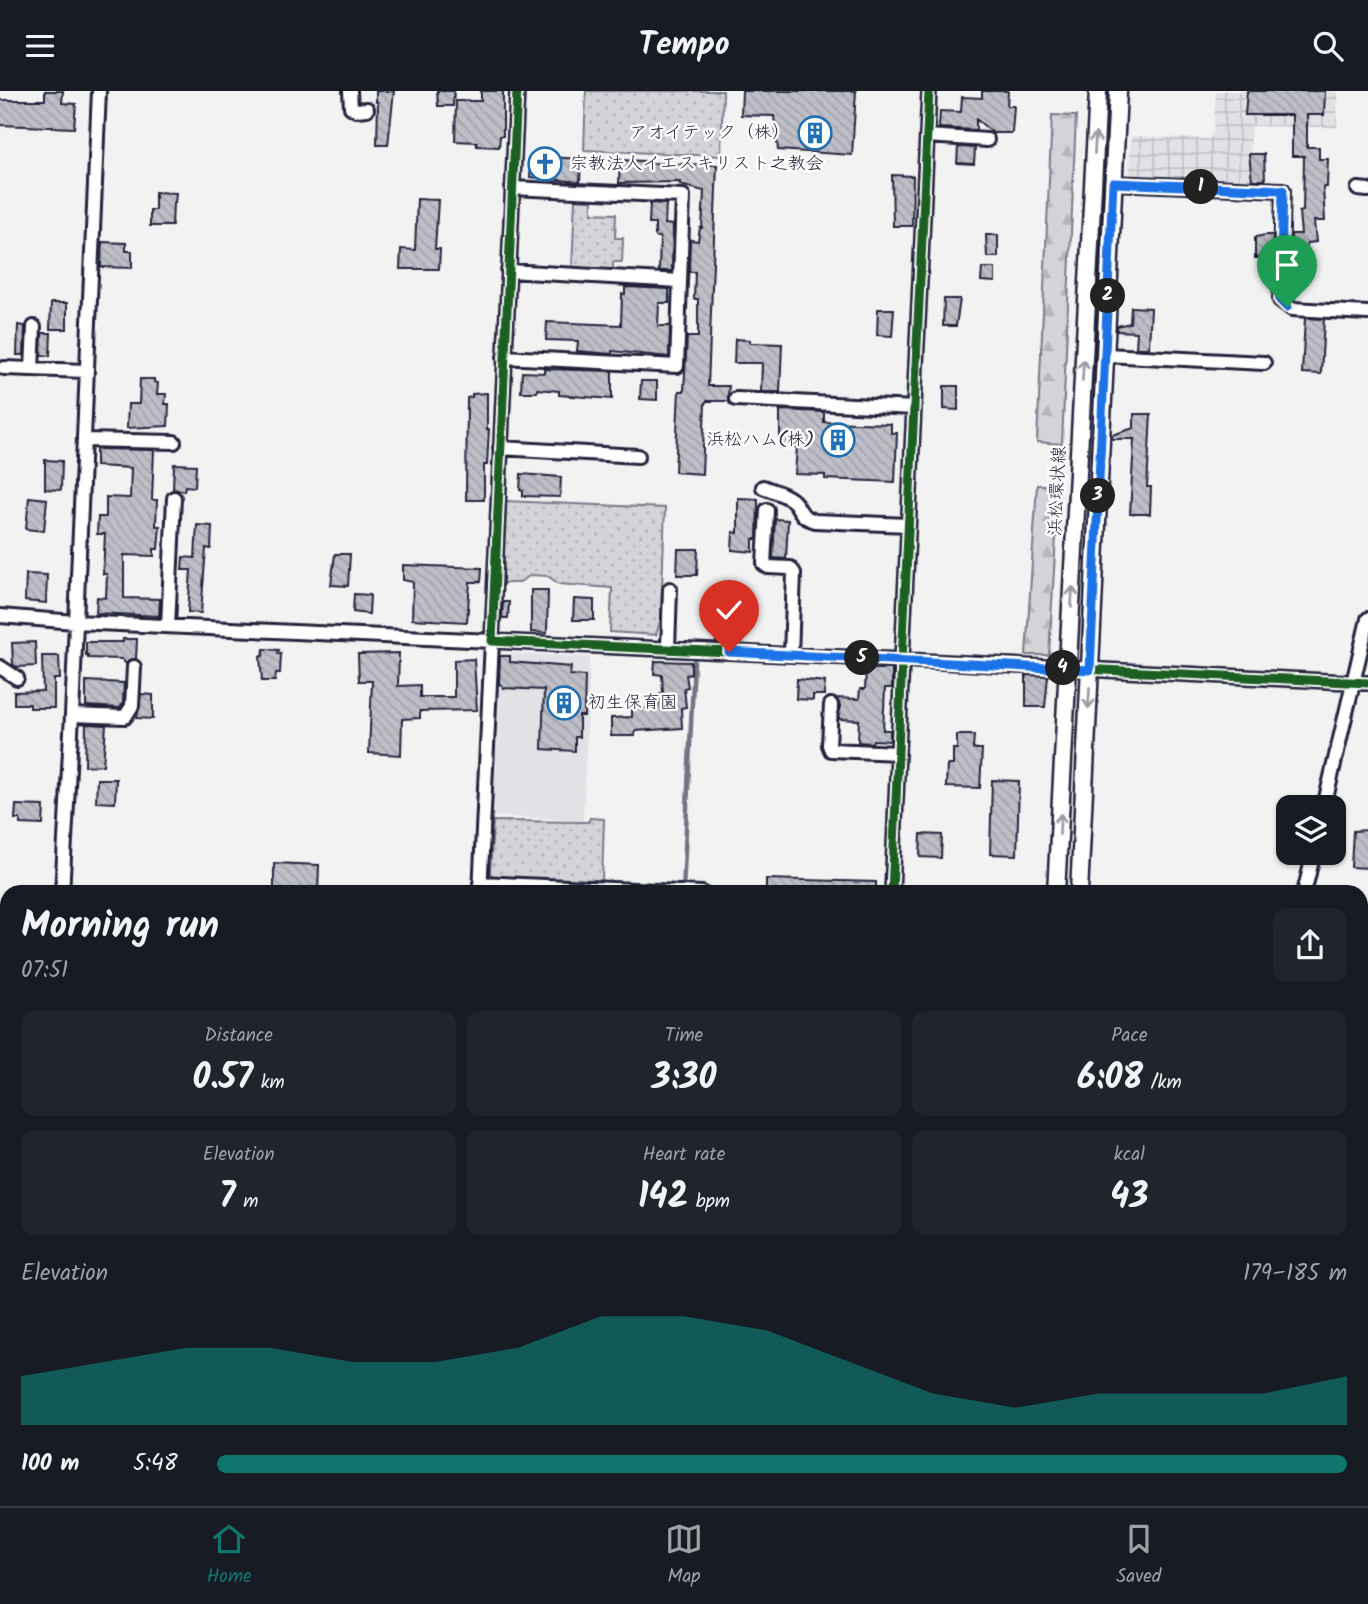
<!DOCTYPE html>
<html lang="en">
<head>
<meta charset="utf-8">
<style>
  body { margin:0; font-family:Kalam,"Klee One",sans-serif; background:#20242c; color:#f1f3f6; height:100vh; display:flex; flex-direction:column; font-size:26px; white-space:nowrap }
  * { box-sizing:border-box; margin:0 }
  p { font-size:23px; color:#9ea1a6 }
  .icon { flex:none; width:38px; height:38px; fill:none; stroke:currentColor; stroke-width:2; stroke-linecap:round; stroke-linejoin:round }
  .map { position:relative; flex:1; overflow:hidden }
  .details { position:absolute; left:0px; top:794px; width:1368px; height:621px; display:flex; flex-direction:column; background:#171b24; border-radius:21px 21px 0 0; box-shadow:0 2px 5px #0004 }
  .details>* { flex:none }
  .tools { position:absolute; left:1276px; top:704px; display:grid; gap:14px }
  .tools a { display:grid; place-items:center; width:70px; height:70px; border-radius:14px; background:#171b24; box-shadow:0 2px 5px #0004; font-size:35px }
  .pin { position:absolute; display:grid; place-items:center; width:60px; height:60px; color:#fff; margin:-72px -30px; border-radius:50% 50% 50% 0; rotate:-45deg; box-shadow:0 0 7px #0007 }
  .pin .icon { rotate:45deg }
  .km { position:absolute; width:35px; height:35px; margin:-18px; border-radius:50%; background:#222; color:#fff; font-size:19px; line-height:35px; text-align:center }
  .round { display:grid; place-items:center; flex:none; width:74px; height:74px; border-radius:14px; background:#20242c }
  .overview { display:flex; align-items:center; justify-content:space-between; height:119px; padding:0 21px }
  h1 { font-size:38px; font-weight:700; line-height:52px }
  .stats { display:grid; grid-template-columns:repeat(3,1fr); gap:10px; height:119px; padding:7px 21px }
  .stats div { display:grid; align-content:center; border-radius:14px; background:#20242c; text-align:center }
  .stats b { font-size:35px; font-weight:700 }
  .stats small { font-size:19px; font-weight:400 }
  .stats p { font-size:19px }
  .chart { height:196px; padding:14px 21px }
  .chart p { display:flex; justify-content:space-between }
  .chart svg { width:100%; height:126px; margin-top:7px; fill:#0f766e; opacity:.7 }
  ul { padding:0 21px; list-style:none; font-size:23px }
  li { display:grid; grid-template-columns:112px 84px 1fr; align-items:center; height:52px }
  li i { height:18px; border-radius:9px; background:#0f766e }
  header { display:flex; justify-content:space-between; align-items:center; height:91px; padding:0 21px; background:#171b24; font-size:32px; font-weight:700 }
  .dock { display:flex; justify-content:space-around; align-items:center; height:98px; border-top:2px solid #363941; background:#171b24; font-size:19px; color:#9ea1a6 }
  .dock a { display:grid; justify-items:center; gap:4px }
  .dock .active { color:#0f766e }
  .map>svg:first-child { display:block }
  .built { fill:#e2e2e6 }
  .industrial { fill:url(#industrial-grid) }
  .grass { fill:url(#grass-dots); stroke:#7a7a8a; stroke-width:2 }
  .forest { fill:url(#forest-firs); stroke:#7a7a8a; stroke-width:2 }
  .lines { fill:none; stroke-linecap:round; stroke-linejoin:round }
  .stream { stroke:#727282; stroke-width:4.5 }
  .building { fill:url(#building-back-hatch); stroke:#22223b; stroke-width:2 }
  .minor-casing { stroke:#22223b; stroke-width:18 }
  .major-casing { stroke:#22223b; stroke-width:21 }
  .minor { stroke:#fff; stroke-width:12 }
  .major { stroke:#fff; stroke-width:16 }
  .cycleway-casing { stroke:#fff; stroke-width:13 }
  .cycleway { stroke:#1b5e20; stroke-width:9 }
  .oneway { stroke:#9c9ca7 }
  .route-casing { stroke:#fff; stroke-width:14 }
  .route { stroke:#1a73e8; stroke-width:9 }
  .labels { text-anchor:middle; dominant-baseline:central; stroke-width:5; stroke-linejoin:round; paint-order:stroke }
  .poi-label { font-size:18px; fill:#22223b; stroke:#fff; text-anchor:end }
  .street-label { font-size:18px; fill:#22223b; stroke:#fff }
</style>
</head>
<body>
<header><svg class="icon" aria-label="menu" viewBox="0 0 24 24"><path d="M4 6h16M4 12h16M4 18h16"/></svg>Tempo<svg class="icon" aria-label="search" viewBox="0 0 24 24"><circle cx="10" cy="10" r="6"/><path d="M15 15l6 6"/></svg></header>
<div class="map">
<svg width="1368" height="1415" viewBox="0 0 1368 1415">
  <defs>
    <pattern id="industrial-grid" width="8" height="8" patternUnits="userSpaceOnUse" patternTransform="scale(1.75)"><rect width="8" height="8" fill="#e2e2e6"/><path d="M0 4h8M4 0v8" fill="none" stroke="#c2c2c6"/></pattern>
    <pattern id="grass-dots" width="8" height="8" patternUnits="userSpaceOnUse" patternTransform="scale(1.75)"><rect width="8" height="8" fill="#d3d3d8"/><path d="M2 2h.1M6 6h.1" fill="none" stroke="#b5b5ba" stroke-width="1.8" stroke-linecap="round"/></pattern>
    <pattern id="forest-firs" width="22" height="20" patternUnits="userSpaceOnUse" patternTransform="scale(1.75)"><rect width="22" height="20" fill="#d3d3d8"/><path d="M5 1l3.5 6h-7zM16 11l3.5 6h-7z" fill="#b5b5ba"/></pattern>
    <pattern id="building-back-hatch" width="6" height="6" patternUnits="userSpaceOnUse" patternTransform="scale(1.75)"><rect width="6" height="6" fill="#bebec6"/><path d="M-1 5l2 2M0 0l6 6M5-1l2 2" fill="none" stroke="#a3a3ab"/></pattern>
  </defs>
  <rect width="100%" height="100%" fill="#f2f2f3"/>
  <filter id="ink" filterUnits="userSpaceOnUse"><feTurbulence type="fractalNoise" baseFrequency=".0143" numOctaves="2"/><feDisplacementMap in="SourceGraphic" scale="14" xChannelSelector="R" yChannelSelector="G"/><feConvolveMatrix kernelMatrix="1 2 1 2 8 2 1 2 1" color-interpolation-filters="sRGB"/></filter>
  <g filter="url(#ink)">
    <path class="built" d="M499 562 590 566 583 729 489 725 495 564Z
      M801 1409H980L979 1415H800Z"/>
    <path class="industrial" d="M1216 0H1337V36L1251 35 1250 94 1129 89 1131 45 1209 48 1213 44Z"/>
    <path class="grass" d="M586 0H723L721 65 584 59Z
      M575 107 592 108V122L616 123 615 147H623L622 171H613V181L572 180Z
      M505 410 665 417 661 527 656 544 610 541 612 497 559 493 548 485 531 484 518 492H503Z
      M590 727 604 728 602 791 495 786 490 782 493 730 588 731Z"/>
    <path class="forest" d="M1052 24 1076 25 1062 353 1037 351Z
      M1037 394H1059L1049 564H1026Z"/>
    <g class="lines">
      <path class="stream" d="M683 801 694 570"/>
    </g>
    <path class="building" d="M45 0H63L62 12 76 13 74 37 0 34V9H45Z
      M376 0H394L388 54H377L378 11H376Z
      M437 0H454L453 15H438Z
      M481 0H503V45H500L499 56 477 55V51L455 50 456 10H481Z
      M742 0H856L852 64 778 59 774 25 741 24Z
      M982 0H1008L1007 15H1014L1012 42H993L976 28V39L939 37 940 20 961 21 962 6 982 7Z
      M1247 0H1325L1324 24H1307V56H1319V68H1328L1327 96H1323L1325 130H1314L1316 151 1307 152 1306 164 1290 165 1291 143H1301L1299 121 1303 120 1304 65H1292V24H1245Z
      M958 56 975 57 974 73 957 72Z
      M1249 63H1264L1265 89H1252Z
      M531 65 581 68 580 91 530 86Z
      M620 69 644 70V72L717 74 708 295H729L728 304V310H707L705 312 702 383 675 381 679 300H684L687 246H698V208H694L695 181H689L690 149 698 150 700 137H702L704 100 680 94V91L619 92Z
      M892 84 913 85 912 135H893Z
      M155 101 176 102 175 112H173L172 135H150V119H155Z
      M417 108 438 109 435 158H440L439 178H400L401 158 415 159Z
      M650 112 666 113 665 133 673 134 672 180H659L660 146H655V133H649Z
      M986 144H998V166H987Z
      M1266 144H1273L1272 167H1255V146Z
      M102 151 126 152V160H132V177L101 176Z
      M982 177H995V191L981 190Z
      M625 196 669 198V212H659L658 235H670L669 266 612 260V263L577 260 578 250 546 249 547 231 621 234 622 203H625Z
      M944 208H960L956 235H943Z
      M51 212H67V238H50Z
      M1131 216 1151 217 1149 257H1136L1137 241 1117 240V235L1130 232Z
      M878 218H894L892 245 877 244Z
      M1305 227 1324 228 1321 283 1302 282Z
      M18 234 25 235 24 264H17Z
      M42 242H51L50 265 41 264Z
      M735 248 750 249V252L782 253 780 301H761L762 272H734Z
      M544 278 612 280V308L559 304V300L537 298V301H521L522 281 544 282Z
      M140 288H154V291L158 292 157 303H166L165 313H169L168 335 127 337 128 313H139Z
      M641 290H657V309L640 308Z
      M944 295H958V319L944 318Z
      M487 302V338H489L487 374H484V409H466L467 307 472 306V303Z
      M780 319 824 321V331L891 333V342H897L895 391 825 388V384L795 383 797 356H780Z
      M1134 323H1151L1147 396H1151L1150 423H1130L1134 348H1112V344L1134 337Z
      M96 358 154 359 152 409H157L156 435H160L158 458H154V465L124 464V507L160 508 159 525 96 522 97 506 106 507 107 483H103L105 443H97L98 426H106V406L130 407 131 377 96 375Z
      M45 369 62 370 61 399 45 398Z
      M174 373 196 374 195 396 185 395 184 400 173 398Z
      M521 383 561 386 560 406 523 405V400L520 399Z
      M29 406 47 408 44 440 26 438Z
      M738 407 758 408 757 448H753V461L732 459 733 441 738 442Z
      M775 428 788 429 786 468 773 467Z
      M197 434 212 435 211 458 206 457 201 522 188 521 191 479H182L183 466 195 467Z
      M678 458H698L697 484H677Z
      M335 463H350L348 495 331 494Z
      M403 474 482 477 481 491H470L467 531 412 528 413 491 403 489Z
      M26 483 47 484 46 512 25 510Z
      M531 499H548L547 542 531 541Z
      M354 503 370 504 369 523 353 521Z
      M574 508 594 509V529H573Z
      M503 511H509L508 527H502Z
      M711 516 731 517 728 552H716L717 541H711Z
      M123 548H137L136 568H131L126 573 122 568 88 567V564H86V551H123Z
      M35 551 36 575 17 576 13 574 12 552Z
      M264 558 279 559 278 563H281L280 582H276L275 590H262L260 565H263Z
      M399 562 398 595 420 594V606H454V569L474 568 477 619 420 620V627L402 628 401 664 369 662 372 590H359L358 563Z
      M42 565H59L60 588H54V617H30V613H14V601L43 600Z
      M500 565H510V571L571 576 570 584 585 585 584 625H579V646H575V660L542 658 544 599 503 597 502 594 499 593Z
      M655 570 691 571V583L686 584 688 596 684 597 686 616 681 617 682 637 635 640V645H611V627L632 626V617H658L660 603H663L662 584 654 583Z
      M866 578H892V597H885L883 639H890V650L873 649 872 652 858 651 859 629 839 628 840 614 836 607 859 608 860 598H865Z
      M1026 584 1048 585 1045 616H1026Z
      M797 588 825 591 824 604H813V609L796 608Z
      M86 590 124 592 123 612 120 617 86 615Z
      M141 603 153 604V628L137 627Z
      M86 633 106 634 103 674 85 675Z
      M957 644H974L973 658H982L980 697 946 696 947 674H953V658H957Z
      M97 688H116L115 712 96 711Z
      M992 689 1019 690 1017 764 990 763Z
      M16 714 44 715 43 734 20 733V728H15Z
      M1368 739V777L1351 776 1353 740Z
      M921 743 942 744 941 767 920 766Z
      M274 772 319 774 318 802H274Z
      M766 788 876 791V802H776V800L766 799Z"/>
    <g class="lines">
      <defs>
        <path id="minor" d="M350 0 351 16 356 19 367 18
          M517 0 492 550 902 569 892 802
          M929 0 902 569 1368 592
          M927 45 987 49
          M1113 92 1283 99 1280 209 1292 218 1368 222
          M1358 98 1368 99
          M508 180 680 190
          M1105 264 1264 272
          M504 266 677 275 683 105 512 97
          M4 277 86 280
          M32 278 34 236
          M736 308 914 317
          M84 349 174 351
          M500 357 638 365
          M763 396C772 400 789 404 795 412 803 423 800 425 815 430L908 434
          M767 419 764 473 768 476 790 477 794 482 791 564
          M0 525 75 531 492 550 480 802
          M168 535 174 407
          M668 558 670 498
          M0 576 17 587
          M831 614 829 654 831 659 898 662
          M72 624 125 626 132 615 134 576
          M1324 716 1368 528
          M480 792 702 802
          M62 802 72 624 99 0
          M1304 802 1314 761
          M1362 832H1368
          M1362 1095H1368
          M0 1118H7
          M1362 1196 1368 1198
          M0 1212H7
          M0 1286 7 1287
          M0 1325 7 1326
          M21 1409V1415
          M94 1409V1415
          M166 1409 167 1415
          M257 1409V1415
          M403 1409 436 1415
          M358 1415V1409
          M457 1415V1409
          M555 1415V1409
          M647 1415 648 1409
          M793 1415 795 1409
          M889 1415 891 1409
          M1157 1415 1158 1409"/>
        <path id="major" d="M1056 802 1098 0
          M1079 802 1118 0
          M996 1415 998 1409
          M1014 1415 1015 1409"/>
      </defs>
      <use href="#minor" class="minor-casing"/>
      <use href="#major" class="major-casing"/>
      <use href="#minor" class="minor"/>
      <use href="#major" class="major"/>
      <defs>
        <path id="cycleway" d="M517 0 492 550 902 569 892 802
          M929 0 902 569 1368 592"/>
      </defs>
      <use href="#cycleway" class="cycleway-casing"/>
      <use href="#cycleway" class="cycleway"/>
    </g>
    <defs><path id="oneway-shaft" d="M-6 0H5M1.5-3L5.5 0L1.5 3" fill="none" stroke-width="1.6" stroke-linecap="round" stroke-linejoin="round" transform="scale(1.75)"/></defs>
    <g class="oneway">
      <use href="#oneway-shaft" transform="translate(1095 52) rotate(-87)"/>
      <use href="#oneway-shaft" transform="translate(1083 279) rotate(-87)"/>
      <use href="#oneway-shaft" transform="translate(1072 506) rotate(-87)"/>
      <use href="#oneway-shaft" transform="translate(1089 607) rotate(93)"/>
      <use href="#oneway-shaft" transform="translate(1060 733) rotate(-87)"/>
    </g>
  </g>
  <g class="lines" filter="url(#ink)">
    <defs>
      <path id="route" d="M729 561 1090 579 1113 92 1283 99 1280 209 1287 216"/>
    </defs>
    <use href="#route" class="route-casing"/>
    <use href="#route" class="route"/>
  </g>
  <defs>
    <symbol id="building-ring" viewBox="-11 -11 22 22"><circle r="9.5" fill="#fff" stroke="#1f6fb2" stroke-width="1.5"/><path d="M-4-6H4V6H1V3H-1V6H-4ZM-2.5-4.3h1.7v1.8h-1.7ZM.8-4.3h1.7v1.8H.8ZM-2.5-1h1.7V.8h-1.7ZM.8-1h1.7V.8H.8Z" fill="#1f6fb2"/></symbol>
    <symbol id="church-ring" viewBox="-11 -11 22 22"><circle r="9.5" fill="#fff" stroke="#1f6fb2" stroke-width="1.5"/><path d="M-1.2-6h2.4v3.5h3.3v2.4h-3.3V6h-2.4V-.1h-3.3v-2.4h3.3Z" fill="#1f6fb2"/></symbol>
  </defs>
  <g fill-rule="evenodd">
    <use href="#building-ring" x="796" y="23" width="38" height="38"/>
    <use href="#church-ring" x="526" y="54" width="38" height="38"/>
    <use href="#building-ring" x="819" y="330" width="38" height="38"/>
    <use href="#building-ring" x="545" y="593" width="38" height="38"/>
  </g>
  <g class="labels">
    <g class="poi-label">
      <text x="790" y="42">アオイテック（株）</text>
      <text x="570" y="73" text-anchor="start">宗教法人イエスキリスト之教会</text>
      <text x="814" y="349">浜松ハム(株)</text>
      <text x="588" y="612" text-anchor="start">初生保育園</text>
    </g>
    <g class="street-label">
      <text transform="translate(1058 400) rotate(-87)">浜松環状線</text>
    </g>
  </g>
</svg>
<div class="tools">
<a><svg class="icon" aria-label="layers" viewBox="0 0 24 24"><path d="M12 4l9 5-9 5-9-5zM3 14l9 5 9-5"/></svg></a>
</div>
<div class="pin" style="left:1287px;top:216px;background:#1e9e55"><svg class="icon" aria-label="arrive" viewBox="0 0 24 24"><path d="M6 21V4h12l-3 4 3 4H6"/></svg></div>
<div class="pin" style="left:729px;top:561px;background:#d93025"><svg class="icon" aria-label="check" viewBox="0 0 24 24"><path d="M5 12l5 5 9-10"/></svg></div>
<b class="km" style="left:1201px;top:96px">1</b>
<b class="km" style="left:1108px;top:205px">2</b>
<b class="km" style="left:1098px;top:405px">3</b>
<b class="km" style="left:1063px;top:577px">4</b>
<b class="km" style="left:862px;top:567px">5</b>
<section class="details">
<div class="overview"><div><h1>Morning run</h1><p>07:51</p></div><a class="round"><svg class="icon" aria-label="share" viewBox="0 0 24 24"><path d="M12 15V3M7 8l5-5 5 5M5 13v7h14v-7"/></svg></a></div>
<div class="stats">
<div><p>Distance</p><b>0.57<small> km</small></b></div>
<div><p>Time</p><b>3:30</b></div>
<div><p>Pace</p><b>6:08<small> /km</small></b></div>
</div>
<div class="stats">
<div><p>Elevation</p><b>7<small> m</small></b></div>
<div><p>Heart rate</p><b>142<small> bpm</small></b></div>
<div><p>kcal</p><b>43</b></div>
</div>
<div class="chart"><p><span>Elevation</span>179–185 m</p>
<svg viewBox="0 0 160 44" preserveAspectRatio="none"><path d="M0 44V27L10 22L20 17L30 17L40 22L50 22L60 17L70 6L80 6L90 11L100 22L110 33L120 38L130 33L140 33L150 33L160 27V44z"/></svg>
</div>
<ul>
<li><b>100 m</b>5:48<i style="width:100%"></i></li>
</ul>
</section>
</div>
<nav class="dock">
<a class="active"><svg class="icon" aria-label="home" viewBox="0 0 24 24"><path d="M3 11l9-7 9 7M6 9v11h12V9"/></svg>Home</a>
<a><svg class="icon" aria-label="map" viewBox="0 0 24 24"><path d="M3 6l6-2 6 2 6-2v14l-6 2-6-2-6 2zM9 4v14M15 6v14"/></svg>Map</a>
<a><svg class="icon" aria-label="saved" viewBox="0 0 24 24"><path d="M7 4h10v16l-5-4-5 4z"/></svg>Saved</a>
</nav>
</body>
</html>
